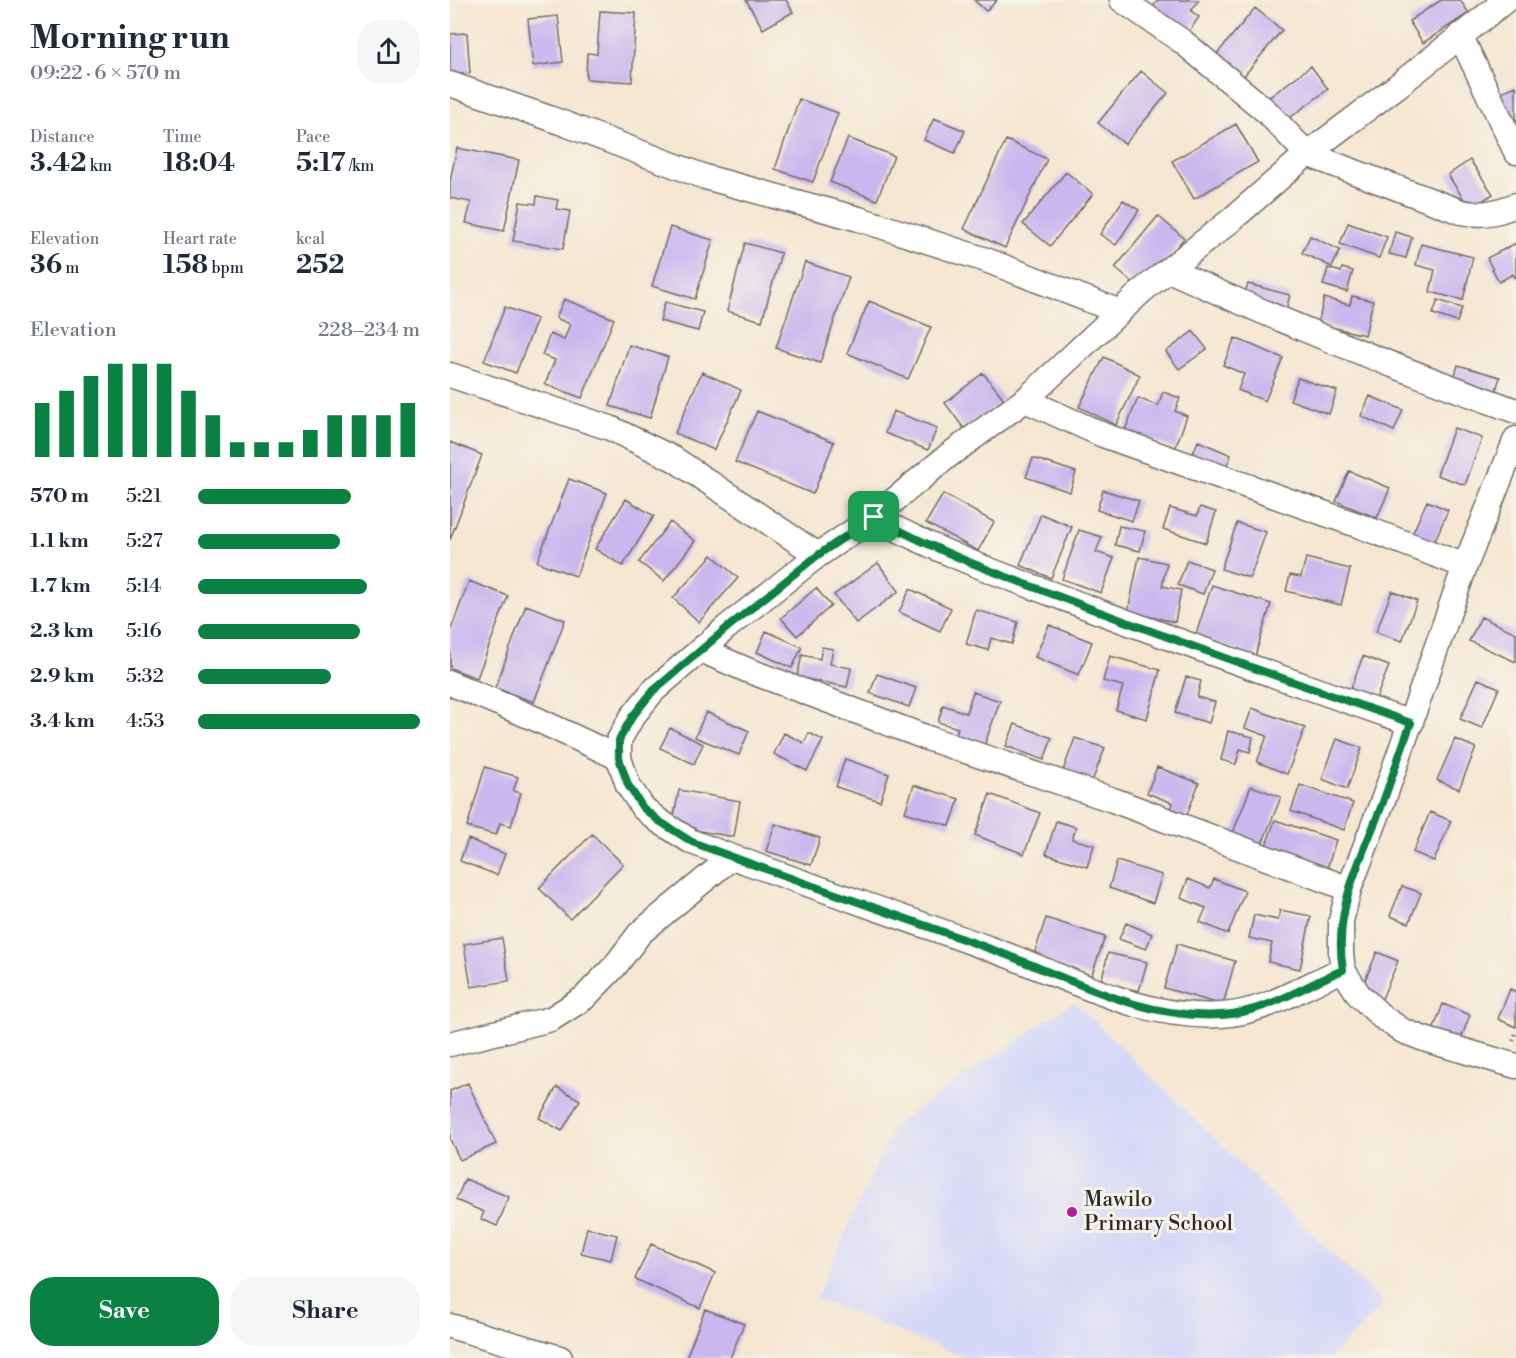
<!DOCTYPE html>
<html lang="en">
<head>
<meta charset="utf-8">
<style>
  body { margin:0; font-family:"Libre Bodoni",serif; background:#f6f6f7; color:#1f2937; height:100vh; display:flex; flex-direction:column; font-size:22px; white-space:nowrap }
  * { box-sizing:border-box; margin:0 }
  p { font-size:20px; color:#747a83 }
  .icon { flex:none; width:33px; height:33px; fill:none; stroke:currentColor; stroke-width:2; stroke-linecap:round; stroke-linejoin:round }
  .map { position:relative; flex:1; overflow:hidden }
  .sheet { display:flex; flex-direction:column; background:#fff; width:450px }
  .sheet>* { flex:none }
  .pin { position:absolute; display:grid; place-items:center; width:51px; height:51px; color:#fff; margin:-26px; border-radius:12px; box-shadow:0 3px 9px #0006 }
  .round { display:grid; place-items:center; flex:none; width:63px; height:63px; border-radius:24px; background:#f6f6f7 }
  .summary { display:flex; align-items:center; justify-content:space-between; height:102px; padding:0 30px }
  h1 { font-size:33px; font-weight:700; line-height:45px }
  .stats { display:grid; grid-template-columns:repeat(3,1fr); gap:9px; height:102px; padding:6px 30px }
  .stats div { display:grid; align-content:center }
  .stats b { font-size:26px; font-weight:700 }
  .stats small { font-size:16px; font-weight:400 }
  .stats p { font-size:16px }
  .chart { height:168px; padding:12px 30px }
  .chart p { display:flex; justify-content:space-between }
  .chart svg { width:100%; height:108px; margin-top:6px; stroke:#0b8043; stroke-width:6 }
  .cta { display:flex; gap:12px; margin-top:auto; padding:12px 30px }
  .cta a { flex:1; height:69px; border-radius:24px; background:#0b8043; color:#fff; font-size:24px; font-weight:700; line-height:69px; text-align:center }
  .cta a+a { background:#f6f6f7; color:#1f2937 }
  ul { padding:0 30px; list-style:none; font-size:20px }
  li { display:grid; grid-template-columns:96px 72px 1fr; align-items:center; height:45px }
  li i { height:15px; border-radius:8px; background:#0b8043 }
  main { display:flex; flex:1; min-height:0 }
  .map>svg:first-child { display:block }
  .built { fill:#d5d8f9 }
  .building { fill:#c9b7ee }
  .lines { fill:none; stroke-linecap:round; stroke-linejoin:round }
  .minor-casing { stroke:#726c65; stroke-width:27 }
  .path { stroke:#726c65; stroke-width:4; stroke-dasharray:1.5 4.5; stroke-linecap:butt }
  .minor { stroke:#fff; stroke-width:24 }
  .route-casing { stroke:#fff; stroke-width:12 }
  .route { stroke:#0b8043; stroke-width:8 }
  .poi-dot { fill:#b5179e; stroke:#f7f3e8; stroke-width:2 }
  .labels { text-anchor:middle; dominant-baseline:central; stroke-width:6; stroke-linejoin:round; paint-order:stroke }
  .poi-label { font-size:21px; fill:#2b2b2b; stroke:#f7f3e8; text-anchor:start }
</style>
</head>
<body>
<main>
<section class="sheet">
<div class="summary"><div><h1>Morning run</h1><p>09:22 · 6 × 570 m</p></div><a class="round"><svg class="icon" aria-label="share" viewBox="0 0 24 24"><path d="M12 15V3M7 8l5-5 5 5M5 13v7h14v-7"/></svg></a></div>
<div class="stats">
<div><p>Distance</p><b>3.42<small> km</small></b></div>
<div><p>Time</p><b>18:04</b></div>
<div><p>Pace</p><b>5:17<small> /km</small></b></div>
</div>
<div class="stats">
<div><p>Elevation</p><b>36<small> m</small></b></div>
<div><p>Heart rate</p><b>158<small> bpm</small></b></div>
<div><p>kcal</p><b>252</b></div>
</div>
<div class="chart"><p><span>Elevation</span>228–234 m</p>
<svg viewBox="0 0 160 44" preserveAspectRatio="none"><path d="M5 44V22M15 44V17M25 44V11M35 44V6M45 44V6M55 44V6M65 44V17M75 44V27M85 44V38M95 44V38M105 44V38M115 44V33M125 44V27M135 44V27M145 44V27M155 44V22"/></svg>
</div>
<ul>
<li><b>570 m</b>5:21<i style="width:69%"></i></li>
<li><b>1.1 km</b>5:27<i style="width:64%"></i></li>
<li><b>1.7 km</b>5:14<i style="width:76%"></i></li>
<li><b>2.3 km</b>5:16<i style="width:73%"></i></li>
<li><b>2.9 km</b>5:32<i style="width:60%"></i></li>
<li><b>3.4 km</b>4:53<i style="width:100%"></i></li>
</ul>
<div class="cta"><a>Save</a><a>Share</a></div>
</section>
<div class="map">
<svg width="1066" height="1358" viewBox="0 0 1066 1358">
  <rect width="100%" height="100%" fill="#f7f3e8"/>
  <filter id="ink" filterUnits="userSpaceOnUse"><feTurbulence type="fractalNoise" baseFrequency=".0167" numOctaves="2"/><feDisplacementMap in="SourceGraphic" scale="12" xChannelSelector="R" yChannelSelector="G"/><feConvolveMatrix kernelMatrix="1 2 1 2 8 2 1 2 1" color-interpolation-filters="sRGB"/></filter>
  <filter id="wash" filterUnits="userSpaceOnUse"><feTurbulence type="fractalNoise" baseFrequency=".008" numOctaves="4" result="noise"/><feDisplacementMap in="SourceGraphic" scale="24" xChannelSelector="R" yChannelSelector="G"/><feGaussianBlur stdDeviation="1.35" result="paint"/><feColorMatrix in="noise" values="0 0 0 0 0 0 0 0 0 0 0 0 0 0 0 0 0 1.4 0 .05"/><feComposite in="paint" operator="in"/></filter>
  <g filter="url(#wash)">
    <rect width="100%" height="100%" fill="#f5e6d1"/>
    <path class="built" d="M624 1002 934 1304 880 1358H517L366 1299 444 1125Z"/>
    <g id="blocks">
      <path class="building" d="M296 0H336L343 12 313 29Z
        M524 0H547L536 11Z
        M708 0H749L741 11 749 17 738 33 702 8Z
        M991 0H1010L1019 13 973 43 959 21Z
        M805 8 832 30 789 82 762 60Z
        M150 11 186 13 182 82 136 79 137 53 147 54Z
        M108 16 113 62 83 66 78 19Z
        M17 33 20 73 0 75V34Z
        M861 66 878 89 833 123 817 99Z
        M691 71 718 93 675 144 648 123Z
        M1066 86V138L1048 93Z
        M349 99 388 113 363 182 325 169Z
        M484 118 515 131 505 153 474 140Z
        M786 124 808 162 744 199 722 161Z
        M398 138 444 156 427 200 380 182Z
        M556 140 597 159 555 248 514 229Z
        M7 148 69 160 54 231 16 223 21 202 0 198V181Z
        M1020 160 1043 194 1020 209 998 175Z
        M616 172 643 194 600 246 573 224Z
        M87 196 108 200 106 209 120 211 113 249 63 241 70 202 86 204Z
        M673 200 689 210 666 245 650 234Z
        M708 216 734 238 691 290 665 268Z
        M898 223 937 237 929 258 890 244Z
        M220 227 263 240 245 299 202 286Z
        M945 232 962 237 956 258 939 254Z
        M860 236 890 250 882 267 852 253Z
        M295 243 331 253 312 321 277 311Z
        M1066 243V280L1063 274 1049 282 1037 258Z
        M971 244 1023 257 1013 300 980 292 985 270 966 265Z
        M355 262 399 277 370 363 326 348Z
        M878 268 891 272 892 268 903 271 897 292 873 285Z
        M798 284 840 295 835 313 792 301Z
        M902 296 923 301 915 335 868 324 874 298 900 305Z
        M114 299 164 319 132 398 95 384 105 360 92 355 100 334 114 340 120 324 106 318Z
        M988 300 1012 308 1007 322 983 314Z
        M419 301 481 327 458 379 397 353Z
        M215 302 253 312 248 331 210 321Z
        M55 307 87 319 66 373 34 361Z
        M743 331 757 349 729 369 716 352Z
        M785 338 833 358 815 401 788 390 794 374 773 365Z
        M179 345 218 357 200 418 160 406Z
        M654 357 690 375 666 425 629 407Z
        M1008 365 1050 377 1044 397 1002 385Z
        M252 372 291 390 264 450 225 433Z
        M533 373 554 399 515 430 495 403Z
        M848 378 887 391 879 414 840 400Z
        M713 392 730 398 725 411 737 416 725 449 675 430 688 398 708 406Z
        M920 396 953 410 944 431 911 416Z
        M307 411 384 442 363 494 285 462Z
        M443 411 487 428 478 450 435 433Z
        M1004 428 1032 438 1015 485 987 475Z
        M748 441 781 455 774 472 741 458Z
        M0 442 32 455 0 540Z
        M583 458 626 472 620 492 576 477Z
        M899 471 940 488 927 518 886 501Z
        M119 479 157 493 126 576 87 562Z
        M653 490 689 501 682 521 647 510Z
        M493 494 544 522 528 551 476 523Z
        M176 499 204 516 173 566 145 549Z
        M977 501 998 510 981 550 959 541Z
        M750 507 766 512 756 543 713 529 720 508 747 516Z
        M591 514 622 527 601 578 570 565Z
        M220 522 245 541 214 581 189 562Z
        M787 523 816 532 800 578 771 569Z
        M669 526 695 531 690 551 665 545Z
        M629 530 652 537 646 552 664 558 651 593 612 579Z
        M262 555 288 578 249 622 223 598Z
        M689 557 717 563 712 586 731 590 725 622 678 612Z
        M856 558 900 569 891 605 836 591 840 575 851 577Z
        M737 560 762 569 753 594 728 585Z
        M428 563 449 591 406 623 384 595Z
        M19 581 58 596 27 678 0 668V632Z
        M762 585 821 604 805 656 745 637Z
        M366 588 381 606 347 636 331 618Z
        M460 589 501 608 490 631 449 612Z
        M942 591 967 601 952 641 926 632Z
        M76 605 115 620 84 702 45 688Z
        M526 610 568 622 562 644 541 638 538 650 516 644Z
        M1031 617 1066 633V662L1019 641Z
        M599 625 642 642 629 675 585 657Z
        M316 631 352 647 342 668 307 652Z
        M372 647 383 649 380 664 401 668 397 687 347 677 352 655 370 659Z
        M660 656 710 670 697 719 666 710 673 686 653 681Z
        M913 656 939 666 923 706 898 696Z
        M427 674 466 688 459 707 420 693Z
        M736 677 751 681 747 697 765 702 759 723 725 713Z
        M1028 679 1049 688 1032 728 1010 719Z
        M523 692 550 701 533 749 504 739 508 728 488 722 493 705 516 713Z
        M802 708 855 728 837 774 807 762 817 736 795 728Z
        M256 712 299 731 289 755 245 737Z
        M565 724 602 738 594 760 556 746Z
        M220 728 253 744 244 764 210 748Z
        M778 731 803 737 800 752 790 749 786 764 771 760Z
        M334 733 354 743 359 733 373 740 357 771 324 754Z
        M625 738 655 748 639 789 610 779Z
        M887 739 912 748 897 789 872 779Z
        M1005 739 1026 748 1009 789 987 780Z
        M395 759 439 774 430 801 386 787Z
        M35 767 68 777 63 791 71 793 61 826 50 823 46 835 17 827Z
        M707 767 749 783 734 822 718 816 723 803 697 793Z
        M464 785 509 799 500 826 455 812Z
        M850 785 903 803 894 830 841 811Z
        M801 786 831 797 810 849 781 838Z
        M229 790 290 801 284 837 222 826Z
        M540 794 590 813 574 854 525 835Z
        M980 812 1001 821 984 861 963 852Z
        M825 820 886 840 876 872 814 851Z
        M606 821 626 827 622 839 644 845 637 867 596 854Z
        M325 824 370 838 361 865 316 851Z
        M142 834 173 864 120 919 89 888Z
        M18 839 55 854 47 875 10 861Z
        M667 861 712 875 703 903 659 888Z
        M738 879 760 888 764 879 795 891 778 934 750 922 756 908 731 898Z
        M952 886 971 893 959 923 940 916Z
        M830 910 861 916 850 969 818 962 822 943 799 938 804 915 828 920Z
        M596 918 655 937 641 977 583 958Z
        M676 923 702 934 696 949 669 939Z
        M52 938 59 981 21 987 14 944Z
        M727 944 785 961 773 1005 714 988Z
        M927 952 948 961 931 1001 910 992Z
        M658 953 697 962 689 991 651 982Z
        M1060 989 1066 992V1027L1048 1019Z
        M993 1004 1020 1015 1008 1046 981 1036Z
        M18 1083 46 1144 10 1160 0 1139V1091Z
        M107 1087 130 1100 112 1131 89 1118Z
        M15 1179 59 1197 47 1226 31 1219 34 1212 6 1200Z
        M137 1228 167 1235 161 1260 131 1253Z
        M201 1244 265 1273 250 1308 185 1279Z
        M255 1309 294 1324 280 1358H236Z"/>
    </g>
  </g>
  <g filter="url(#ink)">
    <use href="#blocks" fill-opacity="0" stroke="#726c65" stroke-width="1.5"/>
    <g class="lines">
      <defs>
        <path id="minor" d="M672 0 733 42 816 111 857 154 1011 212C1032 216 1046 213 1066 205
          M1010 35 1066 152
          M0 84 102 119 255 177 409 219 536 260 670 312
          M719 270C832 322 948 369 1066 411
          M0 375 160 428 224 459 368 555
          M575 400 653 435 910 526 1015 566
          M1066 439 1015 566 935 795 899 889 891 921V954L893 970 909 995 932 1017 953 1031 977 1040 1066 1066
          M424 517C493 555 568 581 642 609 748 649 854 686 961 723
          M251 650 297 670 480 739 663 800 899 889
          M0 683 86 719 169 758
          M893 970C852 986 816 1013 771 1015 691 1020 618 977 546 951 445 914 342 880 242 842L209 821 193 808 178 785 169 758V740L182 717 203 691 277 627 368 555 424 517 499 455 575 400 693 290 780 221 857 154 946 87 1056 0
          M0 1044 101 1019 134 998 165 966 190 933 282 857
          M0 1326 110 1358"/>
      </defs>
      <use href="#minor" class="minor-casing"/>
      <path class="path" d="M1063 1041 1066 1033"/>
      <use href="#minor" class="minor"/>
    </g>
  </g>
  <g class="lines" filter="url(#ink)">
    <defs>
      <path id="route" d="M424 517C491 554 562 579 634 606 742 647 851 685 961 723 950 752 941 781 930 810 909 863 883 912 893 970 853 986 816 1013 771 1015 691 1020 618 977 546 951 445 914 342 880 242 842L209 821 193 808 178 785 169 758V740L182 717 203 691 278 627 368 555Z"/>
    </defs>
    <use href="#route" class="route-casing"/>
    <use href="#route" class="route"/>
  </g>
  <circle class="poi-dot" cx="622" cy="1212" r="6"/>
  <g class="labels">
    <g class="poi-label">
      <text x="634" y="1200">Mawilo<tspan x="634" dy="24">Primary School</tspan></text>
    </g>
  </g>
</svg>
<div class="pin" style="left:424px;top:517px;background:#1e9e55"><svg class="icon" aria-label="arrive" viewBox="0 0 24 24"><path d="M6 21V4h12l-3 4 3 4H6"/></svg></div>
</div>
</main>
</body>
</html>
